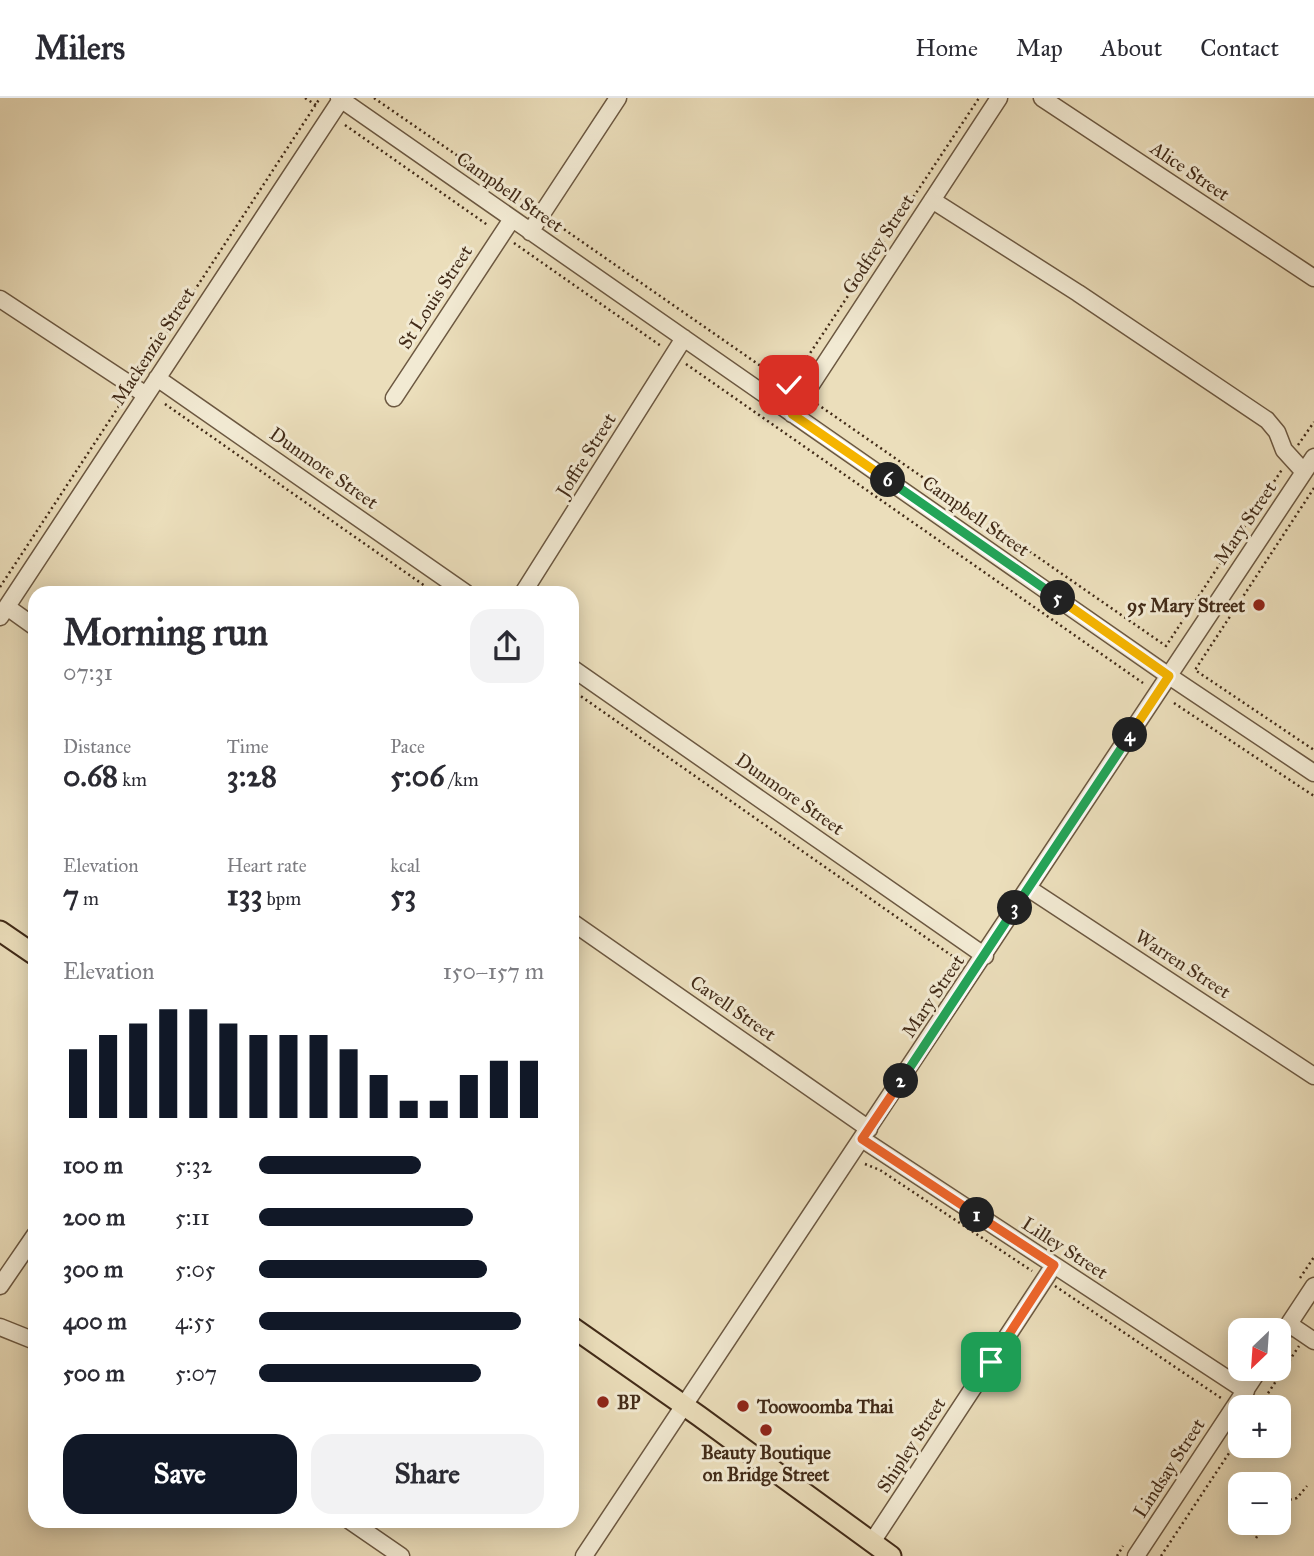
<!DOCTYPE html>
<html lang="en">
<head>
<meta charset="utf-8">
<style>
  body { margin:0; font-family:"IM FELL Great Primer",serif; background:#f2f2f3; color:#2b2b33; height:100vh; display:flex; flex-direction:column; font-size:26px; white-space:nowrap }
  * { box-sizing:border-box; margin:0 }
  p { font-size:23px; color:#7c7c81 }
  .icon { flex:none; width:38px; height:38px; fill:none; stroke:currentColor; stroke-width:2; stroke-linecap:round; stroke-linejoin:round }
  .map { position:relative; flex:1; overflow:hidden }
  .details { position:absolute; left:28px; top:488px; width:551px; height:942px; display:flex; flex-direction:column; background:#fff; border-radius:21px; box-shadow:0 4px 18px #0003 }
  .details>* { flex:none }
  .needle { width:46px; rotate:205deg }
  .tools { position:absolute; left:1228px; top:1220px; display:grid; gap:14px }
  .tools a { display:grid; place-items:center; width:63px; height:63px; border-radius:14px; background:#fff; box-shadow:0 4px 18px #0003; font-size:35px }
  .pin { position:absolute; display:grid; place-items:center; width:60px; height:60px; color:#fff; margin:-30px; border-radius:14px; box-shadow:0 4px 10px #0006 }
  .km { position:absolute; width:35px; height:35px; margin:-18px; border-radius:50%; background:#222; color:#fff; font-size:19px; line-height:35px; text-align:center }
  .round { display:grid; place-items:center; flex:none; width:74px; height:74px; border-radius:21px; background:#f2f2f3 }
  .overview { display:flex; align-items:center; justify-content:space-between; height:119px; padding:0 35px }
  h1 { font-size:38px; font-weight:800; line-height:52px }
  .metrics { display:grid; grid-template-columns:repeat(3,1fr); gap:10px; height:119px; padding:7px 35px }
  .metrics div { display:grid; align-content:center }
  .metrics b { font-size:30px; font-weight:800 }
  .metrics small { font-size:19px; font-weight:400 }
  .metrics p { font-size:19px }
  .chart { height:196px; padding:14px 35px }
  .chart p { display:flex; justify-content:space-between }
  .chart svg { width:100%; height:126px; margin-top:7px; stroke:#111827; stroke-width:6 }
  .button { display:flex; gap:14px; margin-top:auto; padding:14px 35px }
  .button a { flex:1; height:80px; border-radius:21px; background:#111827; color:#fff; font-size:28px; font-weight:800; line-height:80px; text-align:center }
  .button a+a { background:#f2f2f3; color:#2b2b33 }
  ul { padding:0 35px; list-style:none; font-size:23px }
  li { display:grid; grid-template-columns:112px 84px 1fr; align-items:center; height:52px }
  li i { height:18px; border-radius:9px; background:#111827 }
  header { display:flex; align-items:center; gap:42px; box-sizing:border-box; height:98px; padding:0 35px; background:#fff; border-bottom:2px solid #e1e1e2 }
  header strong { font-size:33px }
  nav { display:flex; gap:38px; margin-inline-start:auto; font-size:24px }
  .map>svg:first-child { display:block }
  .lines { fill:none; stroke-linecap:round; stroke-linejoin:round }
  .minor-casing { stroke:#6c5841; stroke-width:19 }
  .major-casing { stroke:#422b18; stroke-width:23 }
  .path { stroke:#422b18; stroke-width:2.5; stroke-dasharray:2 3.5; stroke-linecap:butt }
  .minor { stroke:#f2ead3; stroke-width:16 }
  .major { stroke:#ebdebb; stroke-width:19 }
  .split-1-casing { stroke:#fff; stroke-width:14 }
  .split-2-casing { stroke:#fff; stroke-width:14 }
  .split-3-casing { stroke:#fff; stroke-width:14 }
  .split-4-casing { stroke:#fff; stroke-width:14 }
  .split-5-casing { stroke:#fff; stroke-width:14 }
  .split-6-casing { stroke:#fff; stroke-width:14 }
  .split-7-casing { stroke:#fff; stroke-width:14 }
  .split-1 { stroke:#f0652b; stroke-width:9 }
  .split-2 { stroke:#f0652b; stroke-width:9 }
  .split-3 { stroke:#22a559; stroke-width:9 }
  .split-4 { stroke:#22a559; stroke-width:9 }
  .split-5 { stroke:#f5b400; stroke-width:9 }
  .split-6 { stroke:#22a559; stroke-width:9 }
  .split-7 { stroke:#f5b400; stroke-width:9 }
  .poi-dot { fill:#8f2418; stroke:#f2ead3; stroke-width:2.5 }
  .labels { text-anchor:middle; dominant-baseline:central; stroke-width:6; stroke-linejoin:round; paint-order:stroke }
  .street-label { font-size:19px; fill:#422b18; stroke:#f2ead3 }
  .poi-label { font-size:19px; font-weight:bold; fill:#422b18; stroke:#f2ead3; text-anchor:start }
</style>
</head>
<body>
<header>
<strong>Milers</strong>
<nav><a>Home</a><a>Map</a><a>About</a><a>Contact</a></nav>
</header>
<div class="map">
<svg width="1314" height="1458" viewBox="0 0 1314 1458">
  <rect width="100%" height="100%" fill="#ebdebb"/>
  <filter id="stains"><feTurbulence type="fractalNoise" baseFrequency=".00286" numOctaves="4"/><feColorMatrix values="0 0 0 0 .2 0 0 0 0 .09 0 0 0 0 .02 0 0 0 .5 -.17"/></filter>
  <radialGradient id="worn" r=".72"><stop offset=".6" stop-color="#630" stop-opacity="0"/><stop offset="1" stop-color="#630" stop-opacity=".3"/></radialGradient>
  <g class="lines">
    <defs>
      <path id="minor" d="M339 0 1169 578 1314 675
        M1042 0 1314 180
        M932 102 1078 195 1267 322 1277 334 1284 352 1304 374
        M530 134 618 0
        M0 201 146 297
        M157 280 466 495
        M394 300 512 121
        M792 316 999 0
        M523 495 684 240
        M7 509 35 529
        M0 519 342 0
        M572 570 985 858
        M1028 790 1314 978
        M572 824 869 1031
        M862 1041 1246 1293
        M0 1188 35 1137
        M1289 1226 1314 1243
        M0 1229 35 1243
        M1279 1241 1314 1188
        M350 1423 401 1458
        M872 1444 1054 1167
        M584 1458 1314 359
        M1136 1458 1260 1270"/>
      <path id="major" d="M0 833 35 857
        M572 1229 699 1318 891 1458"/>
    </defs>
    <use href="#minor" class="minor-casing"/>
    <use href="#major" class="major-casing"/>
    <path class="path" d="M305 0 316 7
      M374 0 529 107
      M345 27 489 128
      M555 125 791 289
      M514 145 661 248
      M686 266 1143 585
      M140 276 320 0
      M789 287 979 0
      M165 306 435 495
      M817 306 1166 548 1283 370
      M1298 347 1314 324
      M1314 390 1195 572 1314 652
      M0 489 125 299
      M572 592 958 862
      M1174 605 1314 698
      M865 1066 880 1072 1032 1173
      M1300 1180 1314 1159
      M1055 1188 1221 1300
      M1259 1309 1299 1248
      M1279 1404 1297 1400 1307 1388
      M1256 1440 1266 1424
      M1117 1458 1123 1448
      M1161 1458 1241 1337"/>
    <use href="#minor" class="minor"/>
    <use href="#major" class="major"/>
  </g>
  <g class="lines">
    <defs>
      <path id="split-1" d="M977 1117 1054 1167 991 1264"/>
      <path id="split-2" d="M901 983 862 1041 977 1117"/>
      <path id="split-3" d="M901 983 1015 810"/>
      <path id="split-4" d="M1015 810 1130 637"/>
      <path id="split-5" d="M1058 500 1169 578 1130 637"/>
      <path id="split-6" d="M888 382 1058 500"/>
      <path id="split-7" d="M789 287 804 298 792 316 888 382"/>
    </defs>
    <use href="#split-1" class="split-1-casing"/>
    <use href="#split-2" class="split-2-casing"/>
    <use href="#split-3" class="split-3-casing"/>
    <use href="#split-4" class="split-4-casing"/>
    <use href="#split-5" class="split-5-casing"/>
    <use href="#split-6" class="split-6-casing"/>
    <use href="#split-7" class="split-7-casing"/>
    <use href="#split-1" class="split-1"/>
    <use href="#split-2" class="split-2"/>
    <use href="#split-3" class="split-3"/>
    <use href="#split-4" class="split-4"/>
    <use href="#split-5" class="split-5"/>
    <use href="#split-6" class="split-6"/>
    <use href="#split-7" class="split-7"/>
  </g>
  <g class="poi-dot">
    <circle cx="1259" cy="507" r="7"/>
    <circle cx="603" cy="1304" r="7"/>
    <circle cx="743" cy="1308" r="7"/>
    <circle cx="766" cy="1332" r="7"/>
  </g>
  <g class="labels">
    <g class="street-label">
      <text transform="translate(1190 73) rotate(34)">Alice Street</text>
      <text transform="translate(510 94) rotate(35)">Campbell Street</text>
      <text transform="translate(878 146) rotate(-57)">Godfrey Street</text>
      <text transform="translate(435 199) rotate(-57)">St Louis Street</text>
      <text transform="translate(153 248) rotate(-57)">Mackenzie Street</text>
      <text transform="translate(586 357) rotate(-58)">Joffre Street</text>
      <text transform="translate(324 370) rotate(35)">Dunmore Street</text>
      <text transform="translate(976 418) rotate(35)">Campbell Street</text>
      <text transform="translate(1245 425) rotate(-56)">Mary Street</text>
      <text transform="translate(790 696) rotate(35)">Dunmore Street</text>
      <text transform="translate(1183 866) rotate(33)">Warren Street</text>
      <text transform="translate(933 898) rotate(-56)">Mary Street</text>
      <text transform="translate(733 910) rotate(35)">Cavell Street</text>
      <text transform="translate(1065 1150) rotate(33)">Lilley Street</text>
      <text transform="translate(911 1347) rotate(-57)">Shipley Street</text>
      <text transform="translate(1169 1370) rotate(-57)">Lindsay Street</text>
    </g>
    <g class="poi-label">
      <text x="1245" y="507" text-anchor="end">95 Mary Street</text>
      <text x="617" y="1304">BP</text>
      <text x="757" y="1308">Toowoomba Thai</text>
      <text x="766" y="1354" text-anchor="middle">Beauty Boutique<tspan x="766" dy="22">on Bridge Street</tspan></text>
    </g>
  </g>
  <rect width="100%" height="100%" filter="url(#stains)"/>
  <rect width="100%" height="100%" fill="url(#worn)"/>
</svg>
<div class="tools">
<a><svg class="needle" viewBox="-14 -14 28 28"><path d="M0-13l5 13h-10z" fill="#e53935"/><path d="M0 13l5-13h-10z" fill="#7c7c81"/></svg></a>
<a>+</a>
<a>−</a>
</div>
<div class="pin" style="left:991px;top:1264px;background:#1e9e55"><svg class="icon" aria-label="arrive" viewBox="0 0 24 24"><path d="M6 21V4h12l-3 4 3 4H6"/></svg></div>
<div class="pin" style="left:789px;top:287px;background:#d93025"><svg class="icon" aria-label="check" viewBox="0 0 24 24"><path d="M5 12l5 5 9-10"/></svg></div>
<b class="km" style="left:977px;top:1117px">1</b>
<b class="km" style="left:901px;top:983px">2</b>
<b class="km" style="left:1015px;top:810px">3</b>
<b class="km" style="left:1130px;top:637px">4</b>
<b class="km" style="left:1058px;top:500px">5</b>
<b class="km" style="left:888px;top:382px">6</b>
<section class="details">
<div class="overview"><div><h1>Morning run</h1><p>07:31</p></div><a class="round"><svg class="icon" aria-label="share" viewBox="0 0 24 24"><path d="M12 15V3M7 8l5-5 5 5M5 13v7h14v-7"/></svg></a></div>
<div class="metrics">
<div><p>Distance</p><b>0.68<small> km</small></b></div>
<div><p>Time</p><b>3:28</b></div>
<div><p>Pace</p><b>5:06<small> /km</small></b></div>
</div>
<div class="metrics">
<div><p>Elevation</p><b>7<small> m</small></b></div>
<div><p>Heart rate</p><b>133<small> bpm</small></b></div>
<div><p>kcal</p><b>53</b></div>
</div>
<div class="chart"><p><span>Elevation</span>150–157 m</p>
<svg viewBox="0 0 160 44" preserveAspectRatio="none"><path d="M5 44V20M15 44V15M25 44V11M35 44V6M45 44V6M55 44V11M65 44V15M75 44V15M85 44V15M95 44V20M105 44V29M115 44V38M125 44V38M135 44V29M145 44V24M155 44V24"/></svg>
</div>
<ul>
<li><b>100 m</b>5:32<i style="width:57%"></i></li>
<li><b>200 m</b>5:11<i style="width:75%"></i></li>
<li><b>300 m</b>5:05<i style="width:80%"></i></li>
<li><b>400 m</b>4:55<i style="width:92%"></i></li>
<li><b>500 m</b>5:07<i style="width:78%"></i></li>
</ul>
<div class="button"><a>Save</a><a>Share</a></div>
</section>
</div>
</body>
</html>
